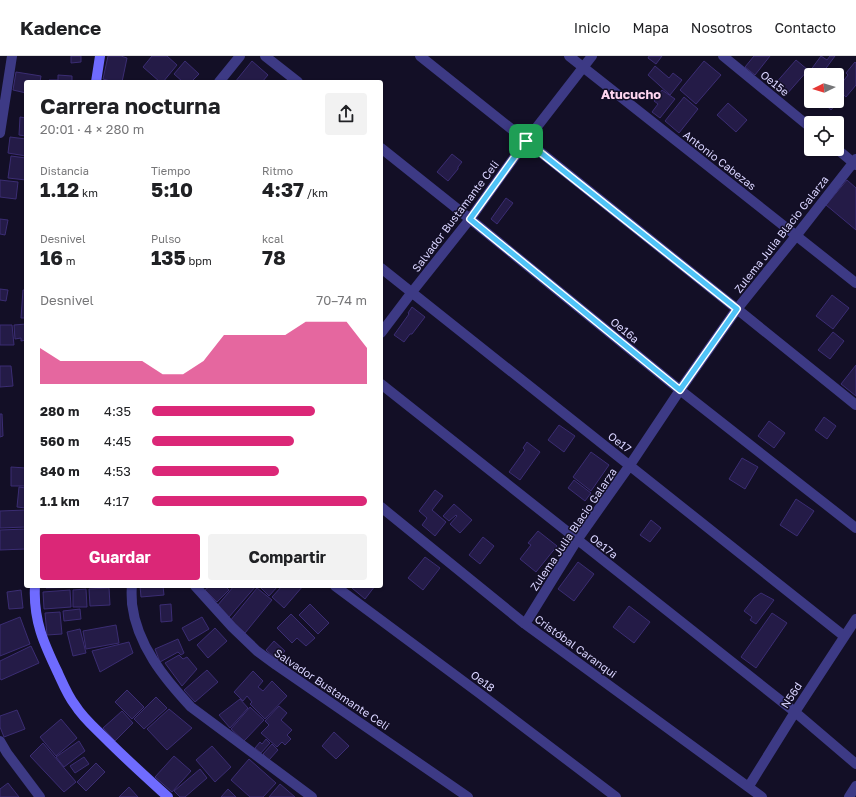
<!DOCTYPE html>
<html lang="es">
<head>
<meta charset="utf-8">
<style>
  body { margin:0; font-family:"Golos Text",sans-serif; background:#f2f2f2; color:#202124; height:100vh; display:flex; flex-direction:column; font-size:15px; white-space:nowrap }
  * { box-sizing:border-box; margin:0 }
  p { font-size:13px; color:#757577 }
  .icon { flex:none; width:22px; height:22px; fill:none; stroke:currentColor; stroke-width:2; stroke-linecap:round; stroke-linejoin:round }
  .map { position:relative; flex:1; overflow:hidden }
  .drawer { position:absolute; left:24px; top:24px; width:359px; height:508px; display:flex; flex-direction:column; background:#fff; border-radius:4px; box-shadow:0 1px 3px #0004 }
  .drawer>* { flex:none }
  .needle { width:26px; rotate:265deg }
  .buttons { position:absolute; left:804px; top:12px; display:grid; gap:8px }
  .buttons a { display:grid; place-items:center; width:40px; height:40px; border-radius:4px; background:#fff; box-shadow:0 1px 3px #0004; font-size:20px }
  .pin { position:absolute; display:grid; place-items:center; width:34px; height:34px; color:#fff; margin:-17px; border-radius:8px; box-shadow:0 2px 6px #0006 }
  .round { display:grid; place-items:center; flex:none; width:42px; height:42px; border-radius:4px; background:#f2f2f2 }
  .head { display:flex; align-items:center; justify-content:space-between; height:68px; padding:0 16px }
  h1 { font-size:22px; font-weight:700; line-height:30px }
  .metrics { display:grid; grid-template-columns:repeat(3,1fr); gap:6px; height:68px; padding:4px 16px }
  .metrics div { display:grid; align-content:center }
  .metrics b { font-size:20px; font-weight:700 }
  .metrics small { font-size:11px; font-weight:400 }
  .metrics p { font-size:11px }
  .chart { height:112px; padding:8px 16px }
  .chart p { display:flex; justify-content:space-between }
  .chart svg { width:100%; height:72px; margin-top:4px; fill:#db2777; opacity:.7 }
  .primary-button { display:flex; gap:8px; margin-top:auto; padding:8px 16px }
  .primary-button a { flex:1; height:46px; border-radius:4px; background:#db2777; color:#fff; font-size:16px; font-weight:700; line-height:46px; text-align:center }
  .primary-button a+a { background:#f2f2f2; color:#202124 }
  ul { padding:0 16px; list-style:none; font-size:13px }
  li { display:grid; grid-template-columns:64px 48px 1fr; align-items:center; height:30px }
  li i { height:10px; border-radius:5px; background:#db2777 }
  header { display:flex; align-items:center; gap:24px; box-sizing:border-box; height:56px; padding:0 20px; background:#fff; border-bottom:1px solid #e0e0e0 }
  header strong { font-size:19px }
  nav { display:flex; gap:22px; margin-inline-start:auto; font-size:14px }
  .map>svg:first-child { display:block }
  .building { fill:#241b47; stroke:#3b2d73 }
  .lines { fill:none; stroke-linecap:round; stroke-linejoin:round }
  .street { stroke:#3d3a85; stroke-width:10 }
  .secondary { stroke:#6f6bff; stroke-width:10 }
  .route-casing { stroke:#fff; stroke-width:8 }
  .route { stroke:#4fc3f7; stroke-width:5 }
  .labels { text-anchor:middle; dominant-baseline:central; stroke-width:3; stroke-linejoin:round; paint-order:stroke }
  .street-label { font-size:11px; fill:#d9d4ff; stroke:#130f26 }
  .quarter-label { font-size:13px; font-weight:bold; fill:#ffd6f0; stroke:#130f26 }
</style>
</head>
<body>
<header>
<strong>Kadence</strong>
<nav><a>Inicio</a><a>Mapa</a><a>Nosotros</a><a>Contacto</a></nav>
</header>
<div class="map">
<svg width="856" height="741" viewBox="0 0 856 741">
  <rect width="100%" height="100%" fill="#130f26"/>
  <path class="building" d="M71 0H81V6L71 7Z
    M108 0H121L127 2 122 26H114L103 23Z
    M152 0H167L177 9 163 26H160L143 11Z
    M649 0H662L656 8 648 2Z
    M754 0H770L755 19 745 11Z
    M821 0 827 4 830 0H835L821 19H816L810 15Z
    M796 4 808 14 786 39 774 29Z
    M185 5 199 18 191 26H183L174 18Z
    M252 5 268 19 262 26H235Z
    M704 5 721 19 696 48 680 34Z
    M855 6 856 7V29L846 41 837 33 848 19 846 17Z
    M655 10 669 22 673 17 682 24 670 39 648 19Z
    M16 16 41 20 40 26H26V37L13 34Z
    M58 19 72 20V26H49V24H58Z
    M662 34 675 43 660 62 652 56 658 48 654 45Z
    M684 41 698 53 679 77 665 65Z
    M821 45H837L838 46 831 54Z
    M728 47 747 64 736 76 717 59Z
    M20 61 26 62V80L19 79Z
    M10 81 26 83V100L8 97Z
    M452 98 462 106 458 111V113L448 125 437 116Z
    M11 100 26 102V124L8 122Z
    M0 124 18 126 16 143 0 141Z
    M847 124 856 132V174L826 149Z
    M506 142 513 147 497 168 491 163Z
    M0 163 8 164 5 179 0 178Z
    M0 233 8 234 6 245 0 244Z
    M23 234H26V262H21Z
    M832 239 849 252 833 273 816 260Z
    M412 251 425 261 412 278H410L404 286 394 279 409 258 408 257Z
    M26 268V284L21 285V282L15 283 14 269Z
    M0 269H12L14 289H0Z
    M833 276 844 285 830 303 818 294Z
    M856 309V340L841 328Z
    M0 310H11L13 330 0 331Z
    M0 358H2L3 380 0 381Z
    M824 361 836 370 827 383 815 374Z
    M769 365 785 377 774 392 758 380Z
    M559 369 575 380 564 396 548 384Z
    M527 386 540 396 520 424 509 416 525 394 523 392Z
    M591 396 609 409 591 435 573 421Z
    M742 402 758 411 745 433 729 423Z
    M11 411 26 412V430H11Z
    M574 424 591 437 585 445 568 432Z
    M19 431 26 432V452L17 451Z
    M435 434 443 440 432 454 446 466 435 480 422 469 427 462 419 455Z
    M796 443 814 455 797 480 780 469Z
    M454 448 472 464 460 477 450 468 457 460 456 459 449 465 443 460Z
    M26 454V471L0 472V455Z
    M651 464 661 472 650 486 640 479Z
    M26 473V493L0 494V474Z
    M538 475 557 490 536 516 520 503 531 489 528 487Z
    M483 481 494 490 480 508 469 499Z
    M425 501 440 512 423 534 408 522Z
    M578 506 594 518 574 545 558 533Z
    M46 530H86V531L46 532Z
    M140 530H163L164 539 141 541Z
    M210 530H225L229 534 217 546 205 534Z
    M234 530H256L229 561 217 550Z
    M259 530H278L269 540Z
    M282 530H303L284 552 272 541Z
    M353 530H375L365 543 352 532Z
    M109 532 110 549 90 550 89 533Z
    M257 532 272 544 245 577 230 565Z
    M86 533 87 551H73V534Z
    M21 534 23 552 9 553 7 536Z
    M70 534 71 551 44 553 43 536Z
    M761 537 774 544 756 568 750 564 752 561 744 555 754 542Z
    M171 548 172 565 161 566 160 549Z
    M310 548 329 567 318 578 299 559Z
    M629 550 650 566 634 587 613 571Z
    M80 553 81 563 64 565 63 555Z
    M60 556 62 578 47 579 45 557Z
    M772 557 787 567 756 612 741 601Z
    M291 558 315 582 306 590 297 582 292 587 277 572Z
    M20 561 30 588 0 600V569Z
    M202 561 209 573 189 585 182 572Z
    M116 569 119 587 86 593 83 575Z
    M215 572 227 585 208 602 197 589Z
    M80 573 86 597 73 600 67 576Z
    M178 583 184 597 181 599 178 596 160 606 155 593Z
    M274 585 285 595 277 604 266 594Z
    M129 586 133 597 100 616 92 595Z
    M31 590 39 607 1 624 0 622V605Z
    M179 599 183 603 187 601 197 613 182 630 165 607Z
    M207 614 218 626 195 646 184 634Z
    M253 615 263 625 258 631 263 635 272 625 287 640 265 663 250 648 252 646 247 640 243 645 234 636Z
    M127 634 144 651 132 663 115 646Z
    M156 641 167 652 144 673 134 663Z
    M240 643 248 652 230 672 219 659Z
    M279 650 287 657 281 664 292 674 287 679 291 683 285 689 282 686 277 691 261 677 269 669 265 665Z
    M250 651 264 664 244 685 231 673Z
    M169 653 192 672 167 694 147 673Z
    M17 654 25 673 4 681 0 671V660Z
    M122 655 133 667 115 685 103 672Z
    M61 663 77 682 56 700 40 681Z
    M334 676 349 690 336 703 322 690Z
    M266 683 270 687 261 697 255 692 260 686 262 688Z
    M79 685 85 695 64 711 56 701Z
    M43 687 76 726 64 736 30 700Z
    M272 688 278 694 269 704 263 698Z
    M212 690 231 711 215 726 196 704Z
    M174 700 191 715 172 736 155 721Z
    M84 701 89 708 75 717 70 710Z
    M249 703 276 727 263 741H250L231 724Z
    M96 707 105 716 86 735 77 726Z
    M200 713 207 722 185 741H180L174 735Z
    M8 727 19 741H0V733Z
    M280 728 295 741H269Z
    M129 731 138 741H119Z
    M228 733 236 741H221Z"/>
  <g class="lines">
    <path class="street" d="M265 0 298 26
      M420 0 737 253 856 349
      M569 0 856 227
      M723 0 811 72
      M219 26 240 0
      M0 77 12 0
      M381 92 470 163 680 334 856 472
      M837 93 856 109
      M381 212 844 580
      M381 277 412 236 470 163 526 85 592 0
      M381 328 795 656 856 708
      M381 451 525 568 762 741
      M132 530C131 536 132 542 132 548 137 589 164 622 191 651L312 741
      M195 530 232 571 257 595 276 609 468 741
      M335 530 479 637 616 741
      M525 568 577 484 630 409 680 334 737 253 796 180 856 103
      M0 685 7 697 40 741
      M749 730 795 656 856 563
      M849 741 856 730"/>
    <path class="secondary" d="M96 26 100 0
      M35 530C33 564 44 588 58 617 63 628 68 640 75 649 83 662 95 672 106 683 126 703 147 722 168 741"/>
  </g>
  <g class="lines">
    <defs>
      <path id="route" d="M526 85 737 253 680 334 470 163Z"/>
    </defs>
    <use href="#route" class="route-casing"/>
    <use href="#route" class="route"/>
  </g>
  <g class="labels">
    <g class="street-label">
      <text transform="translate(775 27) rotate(39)">Oe15e</text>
      <text transform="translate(720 104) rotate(38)">Antonio Cabezas</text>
      <text transform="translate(455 160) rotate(-53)">Salvador Bustamante Celi</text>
      <text transform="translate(781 178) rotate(-52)">Zulema Julia Blacio Galarza</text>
      <text transform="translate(625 274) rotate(39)">Oe16a</text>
      <text transform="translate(620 386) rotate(38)">Oe17</text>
      <text transform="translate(573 473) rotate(-56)">Zulema Julia Blacio Galarza</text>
      <text transform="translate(604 490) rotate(38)">Oe17a</text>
      <text transform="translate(576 590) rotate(36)">Cristóbal Caranqui</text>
      <text transform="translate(483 625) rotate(37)">Oe18</text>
      <text transform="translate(332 633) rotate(34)">Salvador Bustamante Celi</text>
      <text transform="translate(791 639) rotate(-57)">N56d</text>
    </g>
    <g class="quarter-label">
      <text x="631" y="38">Atucucho</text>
    </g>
  </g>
</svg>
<div class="buttons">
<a><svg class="needle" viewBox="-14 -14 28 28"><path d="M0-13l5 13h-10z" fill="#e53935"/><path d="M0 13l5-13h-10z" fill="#757577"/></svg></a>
<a><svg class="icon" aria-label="locate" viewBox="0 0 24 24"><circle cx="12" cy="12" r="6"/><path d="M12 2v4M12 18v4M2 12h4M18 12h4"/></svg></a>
</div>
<div class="pin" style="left:526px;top:85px;background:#1e9e55"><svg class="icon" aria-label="arrive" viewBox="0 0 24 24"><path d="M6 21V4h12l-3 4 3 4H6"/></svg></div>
<section class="drawer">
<div class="head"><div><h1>Carrera nocturna</h1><p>20:01 · 4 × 280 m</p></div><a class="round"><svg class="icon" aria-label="share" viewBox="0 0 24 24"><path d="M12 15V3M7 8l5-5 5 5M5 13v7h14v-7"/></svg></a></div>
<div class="metrics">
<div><p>Distancia</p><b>1.12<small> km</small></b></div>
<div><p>Tiempo</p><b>5:10</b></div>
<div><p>Ritmo</p><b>4:37<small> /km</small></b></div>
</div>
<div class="metrics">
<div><p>Desnivel</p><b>16<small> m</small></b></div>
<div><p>Pulso</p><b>135<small> bpm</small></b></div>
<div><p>kcal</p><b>78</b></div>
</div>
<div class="chart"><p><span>Desnivel</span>70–74 m</p>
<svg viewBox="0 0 160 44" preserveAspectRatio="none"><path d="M0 44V22L10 30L20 30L30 30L40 30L50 30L60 38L70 38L80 30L90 14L100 14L110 14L120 14L130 6L140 6L150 6L160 22V44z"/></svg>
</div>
<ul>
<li><b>280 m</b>4:35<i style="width:76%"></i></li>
<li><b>560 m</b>4:45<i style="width:66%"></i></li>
<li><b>840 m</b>4:53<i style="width:59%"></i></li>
<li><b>1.1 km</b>4:17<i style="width:100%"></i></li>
</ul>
<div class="primary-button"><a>Guardar</a><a>Compartir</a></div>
</section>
</div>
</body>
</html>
